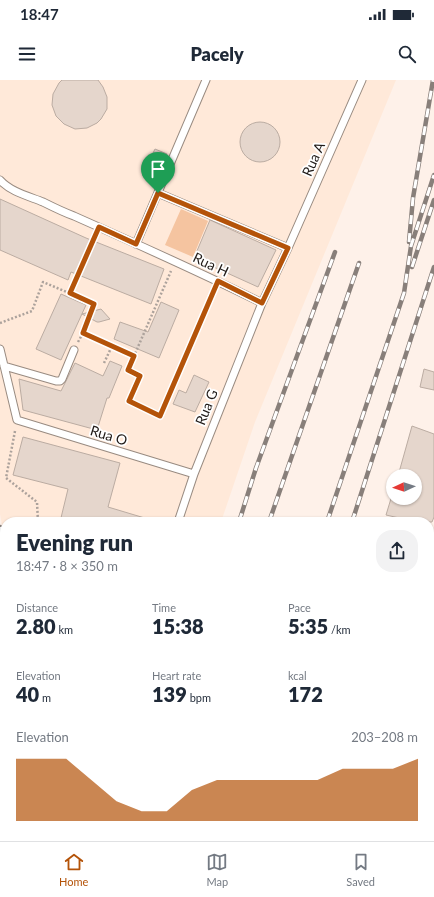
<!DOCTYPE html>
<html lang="en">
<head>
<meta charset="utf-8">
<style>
  body { margin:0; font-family:Lato,sans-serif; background:#f2f2f3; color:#1f2937; height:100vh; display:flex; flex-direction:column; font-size:15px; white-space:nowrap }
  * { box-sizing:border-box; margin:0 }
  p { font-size:13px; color:#747a83 }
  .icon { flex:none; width:22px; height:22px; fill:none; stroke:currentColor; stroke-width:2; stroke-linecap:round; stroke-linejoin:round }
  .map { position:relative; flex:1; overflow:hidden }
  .details { position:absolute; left:0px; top:437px; width:434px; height:324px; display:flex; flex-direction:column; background:#fff; border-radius:16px 16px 0 0; box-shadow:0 1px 3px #0004 }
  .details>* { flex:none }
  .needle { width:26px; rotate:267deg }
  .buttons { position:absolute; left:386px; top:389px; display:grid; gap:8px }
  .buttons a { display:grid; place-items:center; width:36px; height:36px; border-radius:50%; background:#fff; box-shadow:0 1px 3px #0004; font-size:20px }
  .pin { position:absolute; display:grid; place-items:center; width:34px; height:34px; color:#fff; margin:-41px -17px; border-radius:50% 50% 50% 0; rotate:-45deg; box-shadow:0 0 4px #0007 }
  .pin .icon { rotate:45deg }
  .round { display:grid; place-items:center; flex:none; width:42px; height:42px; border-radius:16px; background:#f2f2f3 }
  .headline { display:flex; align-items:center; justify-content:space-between; height:68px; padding:0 16px }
  h1 { font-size:22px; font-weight:800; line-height:30px }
  .figures { display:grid; grid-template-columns:repeat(3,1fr); gap:6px; height:68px; padding:4px 16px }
  .figures div { display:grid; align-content:center }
  .figures b { font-size:20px; font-weight:800 }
  .figures small { font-size:11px; font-weight:400 }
  .figures p { font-size:11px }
  .chart { height:112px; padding:8px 16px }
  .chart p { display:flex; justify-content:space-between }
  .chart svg { width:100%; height:72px; margin-top:4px; fill:#b45309; opacity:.7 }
  .status { display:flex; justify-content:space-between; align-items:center; height:28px; padding:0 20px; background:#fff; direction:ltr }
  .status svg { height:11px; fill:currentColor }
  header { display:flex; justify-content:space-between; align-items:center; height:52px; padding:0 16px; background:#fff; font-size:18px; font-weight:800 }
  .dock { display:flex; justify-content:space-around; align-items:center; height:56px; border-top:1px solid #e0e1e3; background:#fff; font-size:11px; color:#747a83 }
  .dock a { display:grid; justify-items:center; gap:2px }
  .dock .active { color:#b45309 }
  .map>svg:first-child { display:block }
  .built { fill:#ffe9d9 }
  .green { fill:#f5c4a0 }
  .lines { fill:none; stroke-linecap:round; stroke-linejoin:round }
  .stream { stroke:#d68d54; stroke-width:4.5 }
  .building { fill:#e5d6cc; stroke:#bbaca2 }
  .service-casing { stroke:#998b81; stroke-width:9 }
  .path { stroke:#aca29c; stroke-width:2.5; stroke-dasharray:2 2; stroke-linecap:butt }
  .service { stroke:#fff; stroke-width:7 }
  .rail-casing { stroke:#887f7a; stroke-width:4.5 }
  .rail { stroke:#fff; stroke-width:3; stroke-dasharray:9; stroke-linecap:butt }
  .route-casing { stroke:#fff; stroke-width:8 }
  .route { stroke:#b45309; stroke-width:5 }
  .labels { text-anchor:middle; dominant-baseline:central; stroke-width:3.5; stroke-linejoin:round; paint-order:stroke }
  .street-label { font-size:14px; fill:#201a17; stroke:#fff }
</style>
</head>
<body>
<div class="status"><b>18:47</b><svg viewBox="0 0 49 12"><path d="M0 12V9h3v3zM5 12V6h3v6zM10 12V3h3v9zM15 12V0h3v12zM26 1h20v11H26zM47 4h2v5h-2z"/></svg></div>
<header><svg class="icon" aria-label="menu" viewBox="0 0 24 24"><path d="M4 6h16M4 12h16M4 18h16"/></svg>Pacely<svg class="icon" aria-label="search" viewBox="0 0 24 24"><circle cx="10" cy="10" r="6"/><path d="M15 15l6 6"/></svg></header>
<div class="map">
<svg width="434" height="761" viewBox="0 0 434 761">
  <rect width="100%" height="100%" fill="#fef1e9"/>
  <path class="built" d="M0 0H396L255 342 221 442H5V463L0 434Z
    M56 756H122L121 761H57Z"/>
  <path class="green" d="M181 129 208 141 193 177 165 165Z
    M429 550 434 551V608H429Z
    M264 756H302L299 761H262Z"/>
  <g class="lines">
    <path class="stream" d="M429 591 434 592
      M0 606 5 605"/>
  </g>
  <path class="building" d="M62 0H98L103 7 107 17V29L101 39 97 43 87 48 75 49 64 44 56 36 52 25 53 14 59 3Z
    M240 62a20 20 0 1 1 40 0a20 20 0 1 1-40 0Z
    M155 69 167 74 162 85 150 79Z
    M0 119 86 158 164 189 151 224 71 192 68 200 0 170Z
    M210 140 276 170 258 207 194 178Z
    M61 214 86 225 61 280 36 269Z
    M161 222 179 230 159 278 114 259 120 242 148 252Z
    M101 229 110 239 99 242H97L82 234Z
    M110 281 122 286 109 318H107L97 350 23 330 19 299 61 311 75 283 103 296Z
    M424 289 434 292V310L420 307Z
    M194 295 209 302 195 332 173 324 179 310 186 313Z
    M412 346 434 354V437L432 442H417L386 435 393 412V418H415V396H398Z
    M23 357 120 383 108 427 148 439V442H60L68 409 13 395Z"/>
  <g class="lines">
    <defs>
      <path id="service" d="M0 100C11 112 28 116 43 122 53 127 63 132 74 136 137 164 200 192 262 223L288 168 362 0
        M158 113 288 168
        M136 164 206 0
        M0 269 17 340 194 394
        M4 286 56 301H60L62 299 74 270
        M178 442 194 394 262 223
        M429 640 434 637
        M80 761 81 756
        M381 761 382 756"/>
    </defs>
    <use href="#service" class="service-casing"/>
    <path class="path" d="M70 213 95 157
      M0 243 32 231 43 202 95 224 83 253 134 276 171 191
      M78 262 83 253
      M134 276 128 290 140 296 129 321 160 336 214 211
      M104 283 112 266
      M15 351 6 398 37 422 38 442"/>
    <use href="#service" class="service"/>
    <defs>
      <path id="rail" d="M409 162 413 118 433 0
        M412 187 434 120
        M239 442 256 388 335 172
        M269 442 359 183
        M327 442 404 213 411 166 434 95
        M352 442 434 187
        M0 447 5 477
        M50 756 51 761
        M138 761 139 756
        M167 761 169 756
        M219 761 221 756
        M231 761 232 756
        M250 761 251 756"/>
    </defs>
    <use href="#rail" class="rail-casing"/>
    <use href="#rail" class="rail"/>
  </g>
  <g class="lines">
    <defs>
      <path id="route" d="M158 113 288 168 262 223 218 201 160 336 129 321 140 296 128 290 134 276 83 253 94 224 70 213 99 147 136 164Z"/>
    </defs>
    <use href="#route" class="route-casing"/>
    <use href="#route" class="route"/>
  </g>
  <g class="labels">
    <g class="street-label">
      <text transform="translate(313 79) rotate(-66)">Rua A</text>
      <text transform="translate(211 184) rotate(25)">Rua H</text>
      <text transform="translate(206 327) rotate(-68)">Rua G</text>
      <text transform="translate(109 355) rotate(17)">Rua O</text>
    </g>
  </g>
</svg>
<div class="buttons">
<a><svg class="needle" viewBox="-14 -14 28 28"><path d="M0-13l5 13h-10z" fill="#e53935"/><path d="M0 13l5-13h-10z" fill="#747a83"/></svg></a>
</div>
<div class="pin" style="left:158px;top:113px;background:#1e9e55"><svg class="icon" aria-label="arrive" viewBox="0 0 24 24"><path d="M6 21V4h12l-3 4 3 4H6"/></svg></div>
<section class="details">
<div class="headline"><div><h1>Evening run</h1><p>18:47 · 8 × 350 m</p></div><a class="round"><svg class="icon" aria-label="share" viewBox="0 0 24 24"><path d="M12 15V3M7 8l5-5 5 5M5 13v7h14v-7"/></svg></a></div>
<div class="figures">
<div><p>Distance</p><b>2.80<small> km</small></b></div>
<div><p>Time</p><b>15:38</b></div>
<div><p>Pace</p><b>5:35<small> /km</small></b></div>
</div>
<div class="figures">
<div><p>Elevation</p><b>40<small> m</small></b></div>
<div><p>Heart rate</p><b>139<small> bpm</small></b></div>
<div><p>kcal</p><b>172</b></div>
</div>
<div class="chart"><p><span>Elevation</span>203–208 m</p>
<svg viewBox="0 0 160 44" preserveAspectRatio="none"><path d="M0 44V6L10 6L20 6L30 19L40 32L50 38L60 38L70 25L80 19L90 19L100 19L110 19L120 19L130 12L140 12L150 12L160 6V44z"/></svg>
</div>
</section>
</div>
<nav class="dock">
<a class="active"><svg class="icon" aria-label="home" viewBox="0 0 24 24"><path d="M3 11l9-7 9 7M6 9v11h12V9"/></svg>Home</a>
<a><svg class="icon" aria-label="map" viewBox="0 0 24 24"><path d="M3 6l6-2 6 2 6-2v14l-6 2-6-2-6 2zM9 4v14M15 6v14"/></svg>Map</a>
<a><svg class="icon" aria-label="saved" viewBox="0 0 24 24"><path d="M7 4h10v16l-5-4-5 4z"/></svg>Saved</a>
</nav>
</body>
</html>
